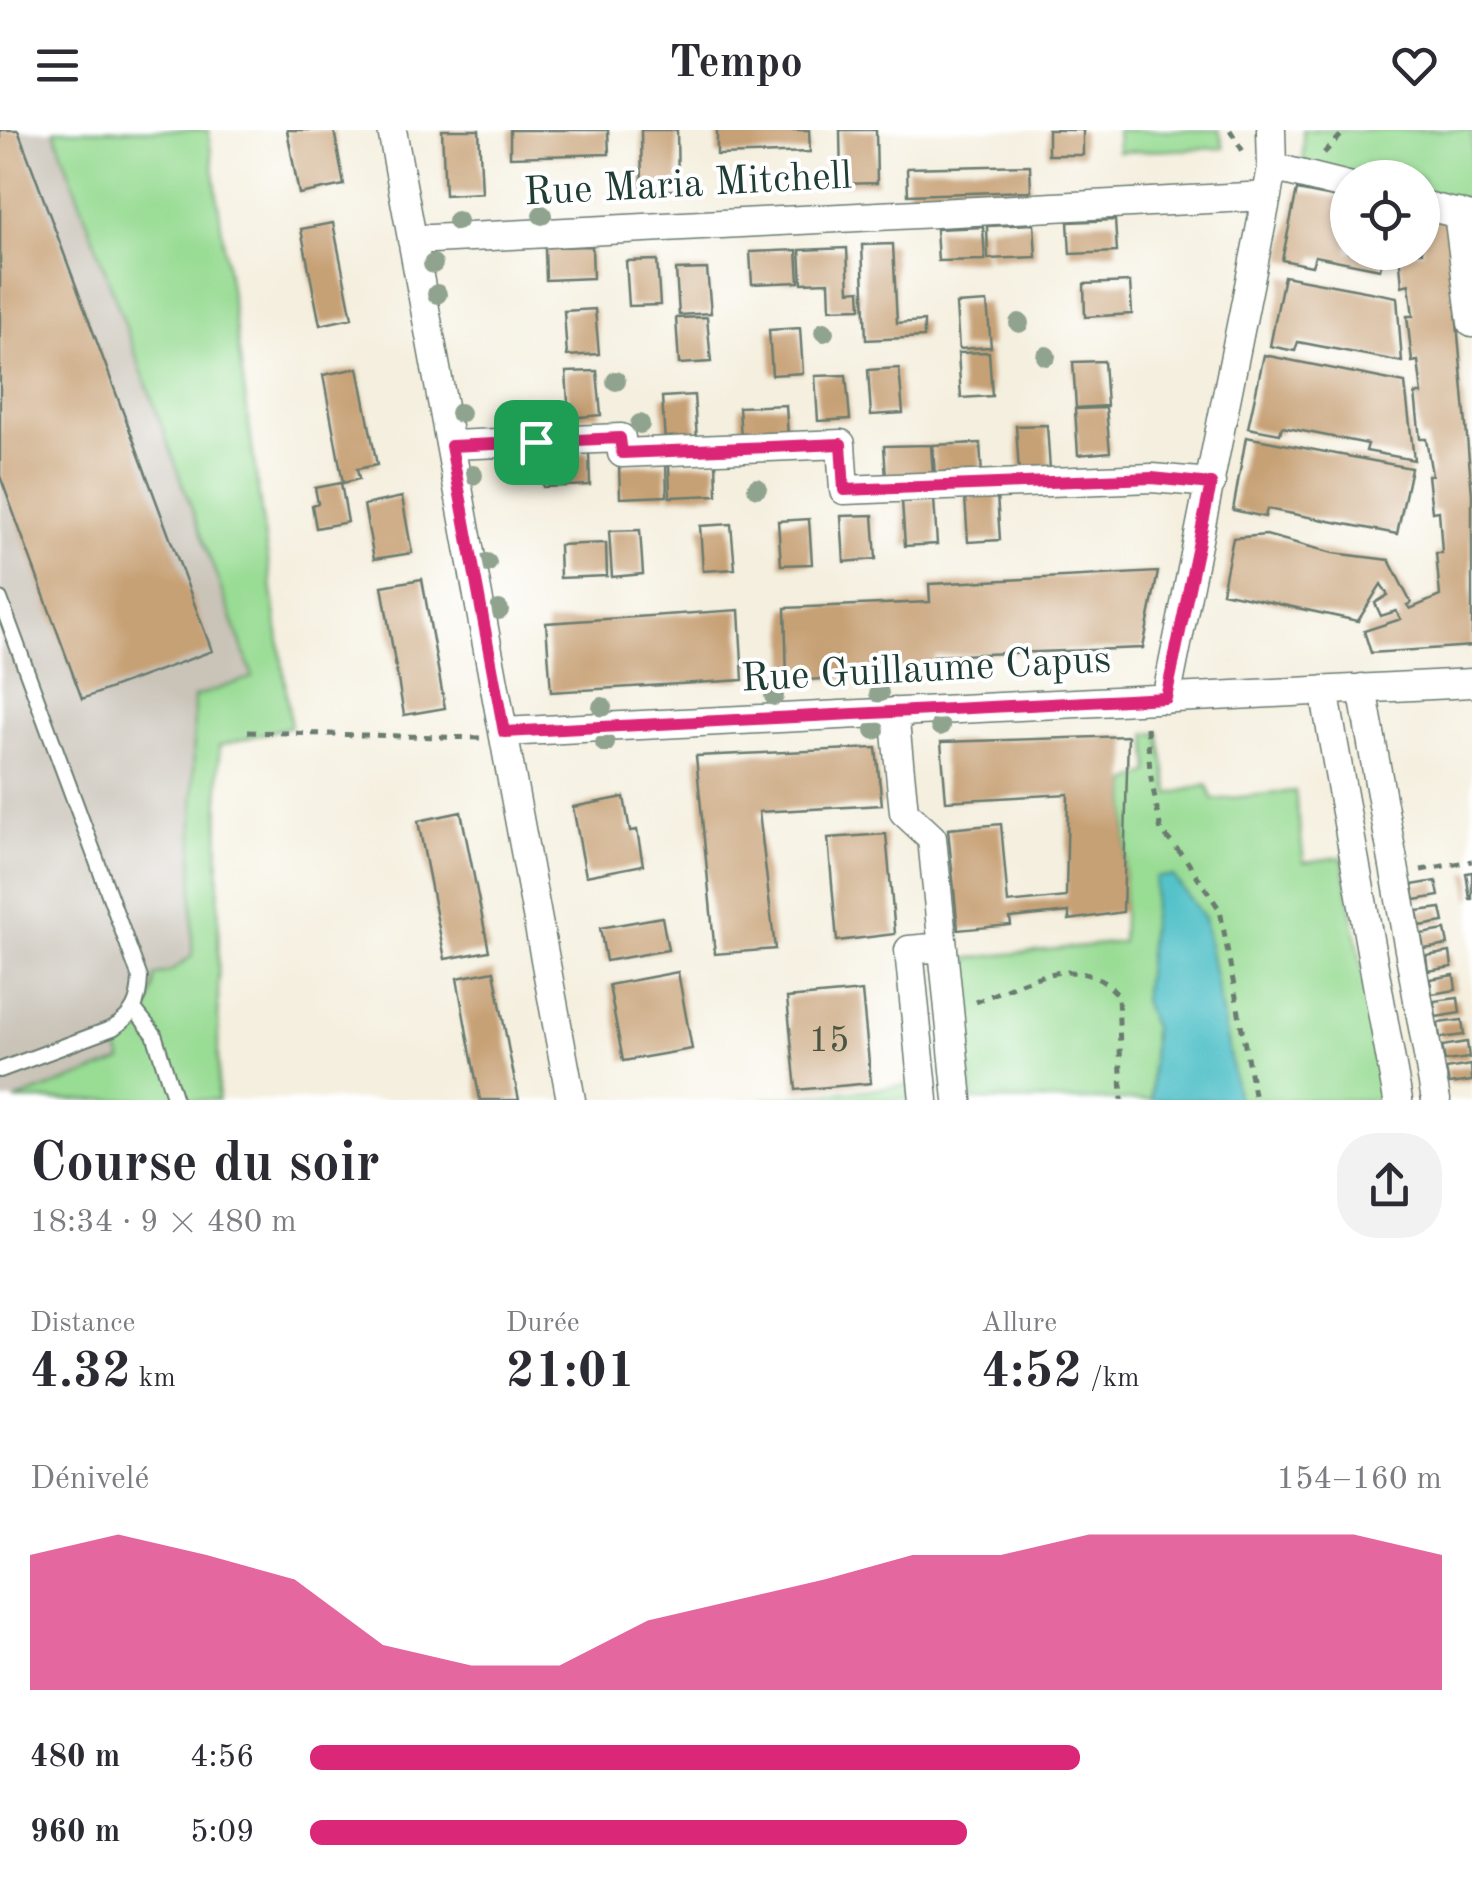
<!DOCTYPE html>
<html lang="fr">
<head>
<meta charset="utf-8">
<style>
  body { margin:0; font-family:"Old Standard TT",serif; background:#f2f2f3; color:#2b2b33; height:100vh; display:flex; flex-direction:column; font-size:38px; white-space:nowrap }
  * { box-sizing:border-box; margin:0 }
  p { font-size:32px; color:#7c7c81 }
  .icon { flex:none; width:55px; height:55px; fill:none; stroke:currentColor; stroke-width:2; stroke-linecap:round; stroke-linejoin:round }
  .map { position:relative; height:970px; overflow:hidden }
  .drawer { display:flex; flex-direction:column; background:#fff; flex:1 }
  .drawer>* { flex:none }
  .controls { position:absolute; left:1330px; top:30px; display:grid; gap:20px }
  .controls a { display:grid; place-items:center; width:110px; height:110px; border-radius:50%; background:#fff; box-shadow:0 2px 8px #0004; font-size:50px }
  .pin { position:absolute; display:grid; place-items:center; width:85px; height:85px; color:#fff; margin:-42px; border-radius:20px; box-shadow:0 5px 15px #0006 }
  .round { display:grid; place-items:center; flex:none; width:105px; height:105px; border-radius:40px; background:#f2f2f3 }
  .summary { display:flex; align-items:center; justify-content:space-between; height:170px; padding:0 30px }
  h1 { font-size:55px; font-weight:700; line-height:75px }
  .metrics { display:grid; grid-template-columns:repeat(3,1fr); gap:15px; height:170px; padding:10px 30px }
  .metrics div { display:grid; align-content:center }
  .metrics b { font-size:50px; font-weight:700 }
  .metrics small { font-size:28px; font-weight:400 }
  .metrics p { font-size:28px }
  .chart { height:280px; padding:20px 30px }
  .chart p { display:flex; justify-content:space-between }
  .chart svg { width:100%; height:180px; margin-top:10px; fill:#db2777; opacity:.7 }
  ul { padding:0 30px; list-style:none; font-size:32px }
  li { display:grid; grid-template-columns:160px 120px 1fr; align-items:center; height:75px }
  li i { height:25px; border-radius:12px; background:#db2777 }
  header { display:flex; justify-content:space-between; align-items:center; height:130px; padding:0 30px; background:#fff; font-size:45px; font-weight:700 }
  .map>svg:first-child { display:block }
  .industrial { fill:#c9c3b8 }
  .green { fill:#99dc94; stroke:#5c8c64; stroke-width:2.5 }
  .water { fill:#54c2c9; stroke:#3a807e; stroke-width:2.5 }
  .building { fill:#c7a176 }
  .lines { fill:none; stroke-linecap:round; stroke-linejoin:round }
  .lane-casing { stroke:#6a7b70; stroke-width:18 }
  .street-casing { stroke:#6a7b70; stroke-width:31 }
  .path { stroke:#6a7b70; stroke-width:5; stroke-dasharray:8 8; stroke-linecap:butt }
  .lane { stroke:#fff; stroke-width:14 }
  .street { stroke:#fff; stroke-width:28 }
  .tree { fill:#90a38e }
  .route-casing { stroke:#fff; stroke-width:20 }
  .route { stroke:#db2777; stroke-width:12 }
  .labels { text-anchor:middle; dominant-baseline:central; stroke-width:8; stroke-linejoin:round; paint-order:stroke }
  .number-label { font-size:35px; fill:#495644 }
  .street-label { font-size:40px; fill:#1f3d34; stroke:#fff }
</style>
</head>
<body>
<header><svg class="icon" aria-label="menu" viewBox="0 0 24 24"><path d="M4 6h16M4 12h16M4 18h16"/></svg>Tempo<svg class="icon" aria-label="heart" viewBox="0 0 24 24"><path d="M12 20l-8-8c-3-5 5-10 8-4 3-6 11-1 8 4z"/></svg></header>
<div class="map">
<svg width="1472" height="970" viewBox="0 0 1472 970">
  <rect width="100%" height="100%" fill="#fff"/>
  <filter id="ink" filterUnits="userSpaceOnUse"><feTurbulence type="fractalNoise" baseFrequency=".01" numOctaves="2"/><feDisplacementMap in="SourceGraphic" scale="20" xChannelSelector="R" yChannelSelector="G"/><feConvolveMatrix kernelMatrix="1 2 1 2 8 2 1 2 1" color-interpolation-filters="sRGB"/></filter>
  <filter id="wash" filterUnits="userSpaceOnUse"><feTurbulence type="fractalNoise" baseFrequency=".0048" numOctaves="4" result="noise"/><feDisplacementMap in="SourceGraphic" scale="40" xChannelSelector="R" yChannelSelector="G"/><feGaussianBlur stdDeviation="2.25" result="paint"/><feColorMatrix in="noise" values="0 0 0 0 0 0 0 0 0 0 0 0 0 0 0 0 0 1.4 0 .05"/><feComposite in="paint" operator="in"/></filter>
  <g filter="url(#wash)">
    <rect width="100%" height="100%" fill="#f4efde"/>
    <path class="industrial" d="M0 0H54L253 547 194 567 192 826 171 841 155 846 150 874 133 900 123 931 15 970H0Z"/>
    <path class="green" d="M54 0H208L291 596 219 616 218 970H15L122 931 115 910C142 896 153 877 155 846L171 841 192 826 194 567 253 547Z
      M1117 0H1219L1224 18 1118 22Z
      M1303 0H1472V73L1423 62 1422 48 1360 47 1303 35Z
      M1159 603 1170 664 1207 655 1213 670 1295 661 1304 732 1342 727 1386 970H972L960 829 1122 812 1128 652 1150 642 1147 604Z
      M910 955 912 970H759Z"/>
    <path class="water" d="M1173 746 1204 788 1238 970H1151L1153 898 1143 871 1156 747Z"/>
    <g id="blocks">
      <path class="building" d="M0 0H18L212 521 82 569 0 346Z
        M287 0H334L344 55 299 64Z
        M442 0H479L482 63 445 65Z
        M510 0H608L609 24 510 27Z
        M641 0H677L678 60H642Z
        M717 0H809L810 22 717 25Z
        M840 0H876L877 53 841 54Z
        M1048 0H1083V25H1048Z
        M1030 35 1031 61 908 65 907 38Z
        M1297 60 1348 70V122H1384L1380 139 1315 126 1312 136 1282 130Z
        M1422 84 1448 90 1472 364V516L1371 523 1364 501 1401 489 1396 481 1381 486 1375 473 1388 465 1381 454 1358 491 1222 462 1233 408 1266 405 1333 423 1389 430 1411 473 1407 475 1410 479 1440 466 1436 423H1442L1439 381 1432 382 1428 345H1432L1426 309H1420L1415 264H1422L1418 231 1412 232 1407 186H1413L1409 154 1402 156 1399 122H1422Z
        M1115 90 1117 122 1070 124 1068 92Z
        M333 93 352 188 320 195 301 99Z
        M1034 94 1036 127 988 129 987 96Z
        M983 97 985 130 938 131 936 99Z
        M893 114 897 193 924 191V207L866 210 862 115Z
        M592 116 593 148 546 150 545 117Z
        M847 118 849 161 860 160 861 178 830 179 829 152 802 153 800 120Z
        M797 120 799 152 752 154 750 122Z
        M657 130 660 175 629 176 626 131Z
        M707 139 711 183 679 185 676 140Z
        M1284 146 1397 167 1402 232 1298 212 1295 221 1270 216Z
        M1130 152 1132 184 1085 187 1084 154Z
        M987 172 991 217 959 219 956 174Z
        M595 179 599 224 567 226 564 181Z
        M707 187 711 232 679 234 676 188Z
        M800 198 803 243 772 245 769 200Z
        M989 222 992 266 961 268 958 223Z
        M1264 225 1405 253 1414 330 1366 321 1368 314 1282 297 1280 304 1248 298Z
        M1104 231 1107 276 1076 278 1073 232Z
        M358 238 377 335 357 339 359 349 343 353 323 245Z
        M899 238 903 283 871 285 868 240Z
        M597 241 601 285 569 288 566 242Z
        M846 245 850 289 818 291 815 246Z
        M694 265 697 310 665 312 662 267Z
        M786 275 788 308 741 309 739 277Z
        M1106 278 1110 322 1078 325 1075 279Z
        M1047 295 1050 340 1019 342 1016 296Z
        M1246 307 1411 338 1397 404 1267 379 1265 387 1233 380Z
        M980 313 982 346 935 348 933 315Z
        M931 315 933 347 886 349 884 316Z
        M589 322 590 355 543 357 542 324Z
        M716 332 717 365 670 367 669 334Z
        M666 334 667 366 620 368 619 335Z
        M341 353 348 392 316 398 312 375 318 373 315 358Z
        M997 365 1000 410 968 412 965 367Z
        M402 367 412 423 374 429 364 375Z
        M934 369 937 414 905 416 902 371Z
        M873 385 876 429 844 432 841 386Z
        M809 389 812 434 781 435 778 391Z
        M731 394 735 439 703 441 700 396Z
        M640 400 643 444 612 447 609 401Z
        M606 413 607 446 560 448 559 415Z
        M1158 442 1143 518 934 526 935 543 787 551 785 478 930 472 929 454Z
        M422 449 445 578 404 585 382 456Z
        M739 480 743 550 551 562 546 493Z
        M1128 606 1123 782 1069 790V782L1010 788 1011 795 958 800 948 699 1001 694 1008 773 1066 767 1068 664 946 671 941 612Z
        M876 618 882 675 759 682 775 819 715 824 696 626Z
        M624 667 630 701 637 700 643 735 586 746 573 677Z
        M461 682 489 821 445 829 418 691Z
        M886 704 895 804 837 811 828 708Z
        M1472 742V769H1470L1466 743Z
        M1436 751 1439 766 1415 770 1412 755Z
        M1441 778 1444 792 1420 796 1417 781Z
        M662 787 668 820 606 831 600 798Z
        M1445 800 1448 815 1424 819 1421 804Z
        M1450 822 1452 837 1428 841 1426 826Z
        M494 841 510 927 519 970H480L468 909 457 848Z
        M678 842 692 919 623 931 609 855Z
        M1454 845 1456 860 1432 864 1430 849Z
        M862 861 871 953 796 960 787 868Z
        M1458 868 1460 883 1436 887 1434 871Z
        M1462 890 1464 905 1440 908 1438 893Z
        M1467 912 1469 928 1445 931 1442 916Z
        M1471 935 1472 951 1449 954 1446 939Z"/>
    </g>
  </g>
  <g filter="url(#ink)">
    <use href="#blocks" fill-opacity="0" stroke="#6a7b70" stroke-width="2.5"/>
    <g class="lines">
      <defs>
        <path id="lane" d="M0 469 140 848C139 872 134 885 113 898L0 940
          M135 880 154 904 175 970"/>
        <path id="street" d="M392 0 571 970
          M1272 37 1348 56
          M1422 75 1472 87
          M1458 83 1472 193
          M412 110 1267 66
          M451 315 621 308 622 323 841 314 844 360 1152 348 1211 353
          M1362 558 1436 970
          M1324 560 1398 970
          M1166 569 1267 66 1272 37 1271 0
          M894 582 904 682 932 708 958 970
          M503 602 1472 553
          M924 970 909 820 943 817"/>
      </defs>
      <use href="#lane" class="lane-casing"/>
      <use href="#street" class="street-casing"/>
      <path class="path" d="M1230 0 1244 23
        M1324 23 1346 0
        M1147 597 1150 642 1161 701 1185 728 1220 780 1255 970
        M248 602 480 608
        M1421 740 1472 731
        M976 872C1022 853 1078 819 1118 865L1122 970"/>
      <use href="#lane" class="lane"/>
      <use href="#street" class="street"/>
    </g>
    <g class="tree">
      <circle cx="542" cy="85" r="10"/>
      <circle cx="457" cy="91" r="10"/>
      <circle cx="433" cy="134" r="10"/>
      <circle cx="437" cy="164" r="10"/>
      <circle cx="1019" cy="193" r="10"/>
      <circle cx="824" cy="202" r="10"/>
      <circle cx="1046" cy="226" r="10"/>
      <circle cx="616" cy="251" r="10"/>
      <circle cx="460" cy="283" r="10"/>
      <circle cx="640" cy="294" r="10"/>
      <circle cx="473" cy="345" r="10"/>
      <circle cx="757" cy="358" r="10"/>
      <circle cx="487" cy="433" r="10"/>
      <circle cx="499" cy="480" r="10"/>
      <circle cx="879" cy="563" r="10"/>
      <circle cx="774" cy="566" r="10"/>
      <circle cx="602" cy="577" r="10"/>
      <circle cx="940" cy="596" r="10"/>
      <circle cx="875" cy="600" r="10"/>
      <circle cx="605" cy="613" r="10"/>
    </g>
  </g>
  <g class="lines" filter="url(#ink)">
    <defs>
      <path id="route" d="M620 308 622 323 841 314 844 360 1152 348 1211 354 1166 568 504 602 451 316Z"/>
    </defs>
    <use href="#route" class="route-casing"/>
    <use href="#route" class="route"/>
  </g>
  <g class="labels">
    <g class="number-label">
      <text x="829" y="911">15</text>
    </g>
    <g class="street-label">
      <text transform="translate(688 56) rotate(-3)">Rue Maria Mitchell</text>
      <text transform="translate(926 541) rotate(-3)">Rue Guillaume Capus</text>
    </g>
  </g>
</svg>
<div class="controls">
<a><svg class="icon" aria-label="locate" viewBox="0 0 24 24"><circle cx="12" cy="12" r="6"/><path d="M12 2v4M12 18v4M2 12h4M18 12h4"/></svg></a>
</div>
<div class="pin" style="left:536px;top:312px;background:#1e9e55"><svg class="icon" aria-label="arrive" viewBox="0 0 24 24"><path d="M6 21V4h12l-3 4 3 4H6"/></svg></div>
</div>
<section class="drawer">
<div class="summary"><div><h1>Course du soir</h1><p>18:34 · 9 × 480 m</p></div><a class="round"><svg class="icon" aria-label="share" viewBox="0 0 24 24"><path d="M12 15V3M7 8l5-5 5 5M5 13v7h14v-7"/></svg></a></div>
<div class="metrics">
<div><p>Distance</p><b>4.32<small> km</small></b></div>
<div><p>Durée</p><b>21:01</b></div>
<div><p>Allure</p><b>4:52<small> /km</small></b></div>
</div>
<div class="chart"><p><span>Dénivelé</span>154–160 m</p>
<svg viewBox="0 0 160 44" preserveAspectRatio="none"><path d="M0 44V11L10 6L20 11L30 17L40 33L50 38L60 38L70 27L80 22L90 17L100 11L110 11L120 6L130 6L140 6L150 6L160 11V44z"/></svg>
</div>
<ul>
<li><b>480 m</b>4:56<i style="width:68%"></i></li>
<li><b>960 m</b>5:09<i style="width:58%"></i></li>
</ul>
</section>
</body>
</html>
